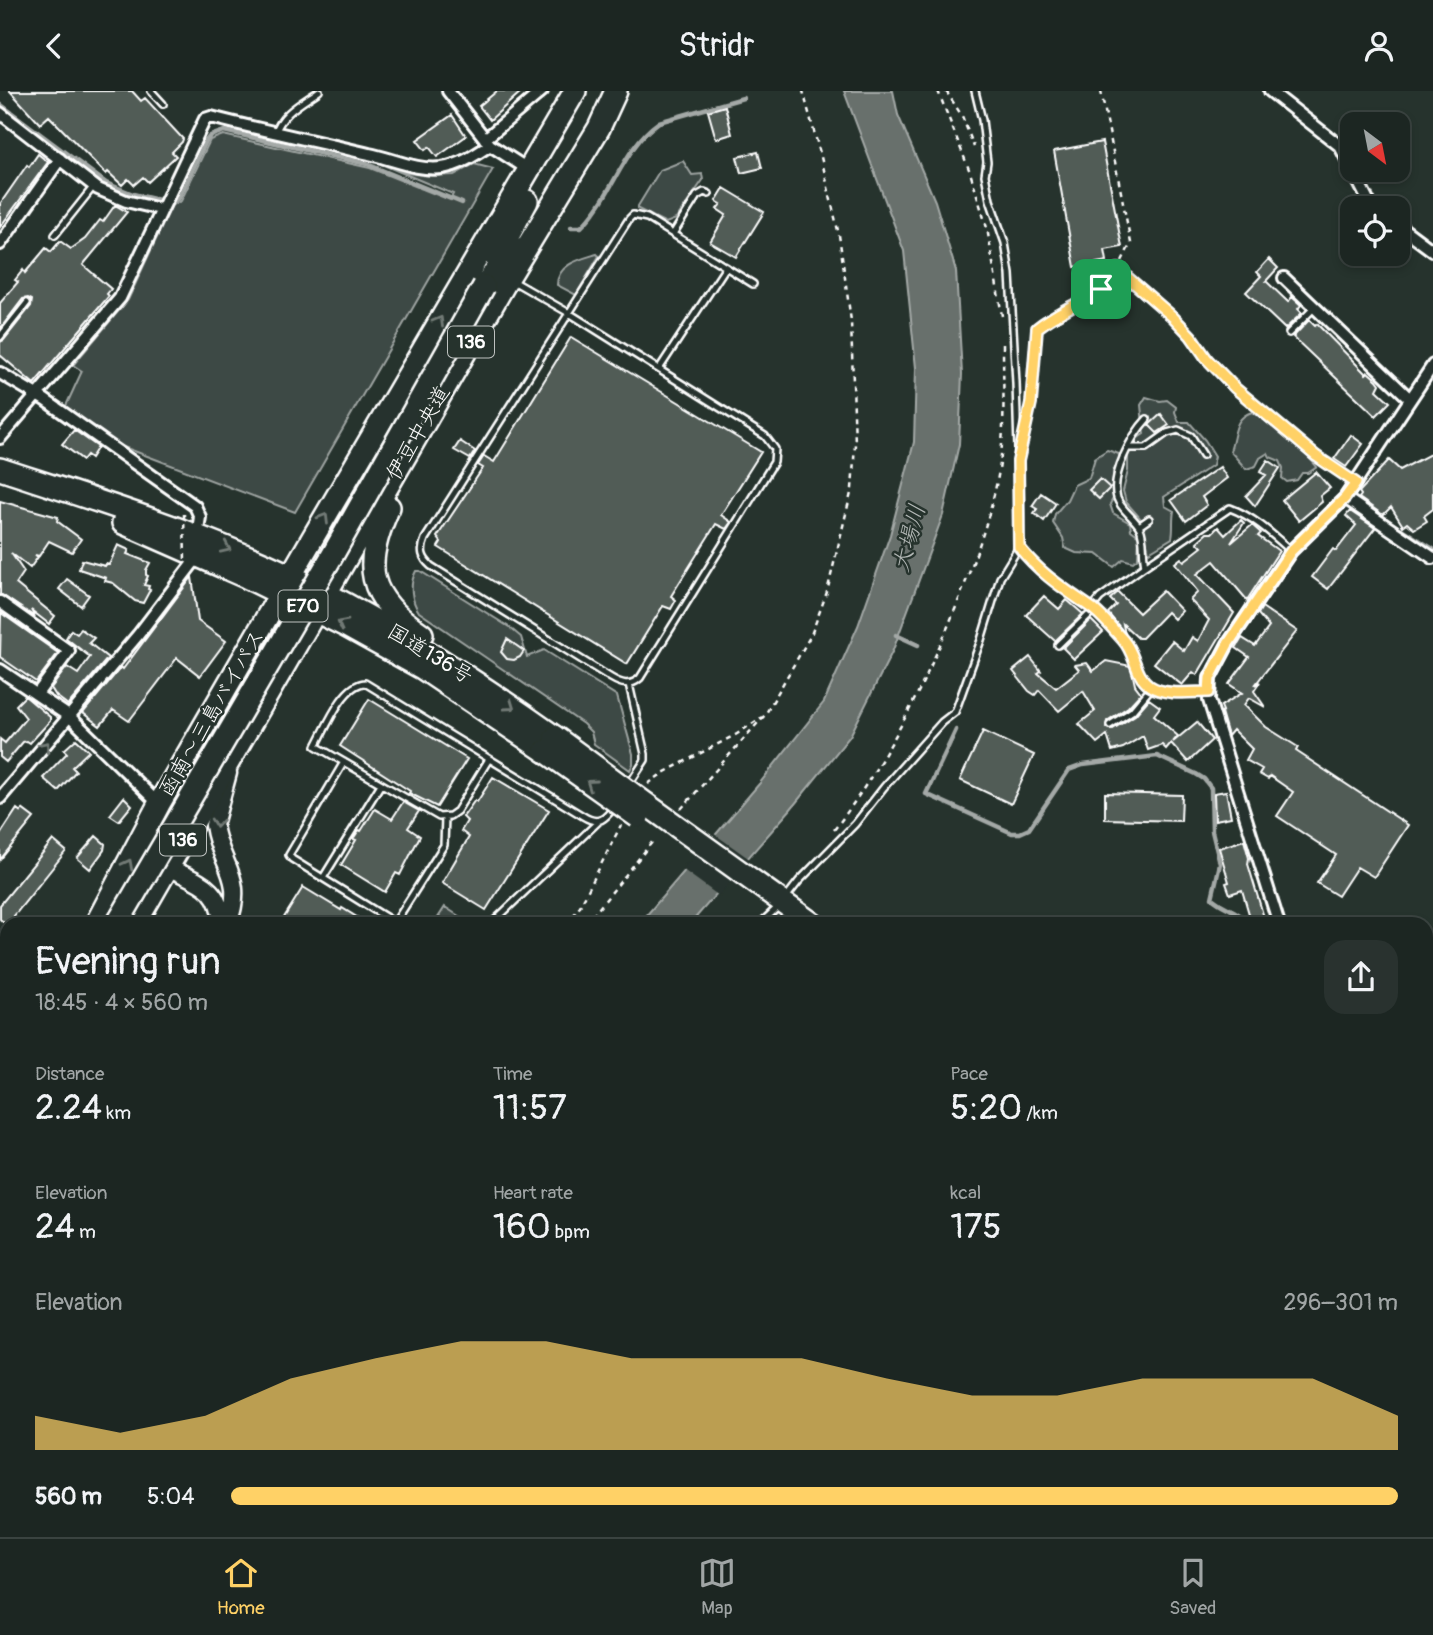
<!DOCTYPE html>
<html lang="en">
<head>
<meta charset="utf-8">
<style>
  body { margin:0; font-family:Pangolin,"Klee One",sans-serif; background:#29322f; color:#f1f3f6; height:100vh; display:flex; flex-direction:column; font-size:26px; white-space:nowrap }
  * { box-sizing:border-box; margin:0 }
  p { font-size:23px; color:#a0a5a5 }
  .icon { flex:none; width:38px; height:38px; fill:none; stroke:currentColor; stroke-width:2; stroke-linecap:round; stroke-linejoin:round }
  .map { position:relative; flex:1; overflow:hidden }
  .details { position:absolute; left:0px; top:826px; width:1433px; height:621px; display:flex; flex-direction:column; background:#1c2622; border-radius:21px 21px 0 0; box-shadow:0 4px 10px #0003,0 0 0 2px #3a4340 }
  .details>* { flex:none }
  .needle { width:46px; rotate:148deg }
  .fabs { position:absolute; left:1340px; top:21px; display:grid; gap:14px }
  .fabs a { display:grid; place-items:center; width:70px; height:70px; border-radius:14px; background:#1c2622; box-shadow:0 4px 10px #0003,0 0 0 2px #3a4340; font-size:35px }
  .pin { position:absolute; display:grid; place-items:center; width:60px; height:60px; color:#fff; margin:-30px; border-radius:14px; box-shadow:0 4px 10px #0006 }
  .round { display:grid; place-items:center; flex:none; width:74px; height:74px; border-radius:21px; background:#29322f }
  .summary { display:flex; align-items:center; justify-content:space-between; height:119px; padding:0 35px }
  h1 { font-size:38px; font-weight:600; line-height:52px }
  .figures { display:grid; grid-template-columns:repeat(3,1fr); gap:10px; height:119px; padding:7px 35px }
  .figures div { display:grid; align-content:center }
  .figures b { font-size:35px; font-weight:600 }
  .figures small { font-size:19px; font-weight:400 }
  .figures p { font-size:19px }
  .chart { height:196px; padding:14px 35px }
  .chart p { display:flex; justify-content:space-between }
  .chart svg { width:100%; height:126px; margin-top:7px; fill:#ffd166; opacity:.7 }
  ul { padding:0 35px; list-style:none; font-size:23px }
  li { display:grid; grid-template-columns:112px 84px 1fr; align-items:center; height:52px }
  li i { height:18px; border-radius:9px; background:#ffd166 }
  header { display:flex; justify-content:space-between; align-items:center; height:91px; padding:0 35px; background:#1c2622; font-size:32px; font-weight:600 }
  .dock { display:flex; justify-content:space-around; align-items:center; height:98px; border-top:2px solid #3a4340; background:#1c2622; font-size:19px; color:#a0a5a5 }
  .dock a { display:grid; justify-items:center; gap:4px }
  .dock .selected { color:#ffd166 }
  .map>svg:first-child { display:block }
  .green { fill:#3e4944; stroke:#9ea4a2; stroke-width:2 }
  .water { fill:#67706c; stroke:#a4a9a7; stroke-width:2 }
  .pier { fill:#26332d }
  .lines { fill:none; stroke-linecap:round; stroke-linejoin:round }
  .stream { stroke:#a4a9a7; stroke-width:4.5 }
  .building { fill:#515c57; stroke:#fff; stroke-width:2 }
  .lane-casing { stroke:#fff; stroke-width:10 }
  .street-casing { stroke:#fff; stroke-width:16 }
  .secondary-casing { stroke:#fff; stroke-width:21 }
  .highway-casing { stroke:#fff; stroke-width:26 }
  .path { stroke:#fff; stroke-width:2.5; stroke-dasharray:5 5; stroke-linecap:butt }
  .lane { stroke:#26332d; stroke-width:5 }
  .street { stroke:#26332d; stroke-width:10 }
  .secondary { stroke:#26332d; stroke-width:16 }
  .highway { stroke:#26332d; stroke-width:21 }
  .highway-bridge-casing { stroke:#fff; stroke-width:26; stroke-linecap:butt }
  .path-bridge { stroke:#fff; stroke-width:2.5; stroke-dasharray:5 5; stroke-linecap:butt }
  .highway-bridge { stroke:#26332d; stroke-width:21 }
  .oneway { stroke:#727a76 }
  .route-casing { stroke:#fff; stroke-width:14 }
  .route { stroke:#ffd166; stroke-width:9 }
  .labels { text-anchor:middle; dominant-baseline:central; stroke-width:5; stroke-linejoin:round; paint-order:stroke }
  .shield { fill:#26332d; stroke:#bec2c0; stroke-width:2 }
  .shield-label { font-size:19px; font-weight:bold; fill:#fff }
  .street-label { font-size:21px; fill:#fff; stroke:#26332d }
  .water-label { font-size:23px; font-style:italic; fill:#b3b8b6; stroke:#26332d }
</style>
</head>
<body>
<header><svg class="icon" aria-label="back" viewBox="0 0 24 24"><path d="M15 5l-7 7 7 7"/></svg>Stridr<svg class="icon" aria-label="person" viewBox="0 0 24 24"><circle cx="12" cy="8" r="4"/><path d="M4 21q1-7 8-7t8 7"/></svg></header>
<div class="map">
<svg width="1433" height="1446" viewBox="0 0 1433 1446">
  <rect width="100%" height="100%" fill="#26332d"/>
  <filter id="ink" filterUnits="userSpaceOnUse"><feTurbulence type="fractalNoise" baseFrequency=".0143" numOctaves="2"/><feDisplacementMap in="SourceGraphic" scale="14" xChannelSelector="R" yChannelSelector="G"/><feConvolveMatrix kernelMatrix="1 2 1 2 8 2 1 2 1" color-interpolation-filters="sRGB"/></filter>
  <g filter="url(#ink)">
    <path class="green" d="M223 44 370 77 450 109 453 103 381 73 408 82 429 85 454 84 474 73 493 78 295 421 113 352 65 317 82 280 73 274 128 209 172 114 181 110 210 49Z
      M683 70 692 84 702 83 703 89 676 128 666 132 638 118V115L660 79Z
      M597 163 599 165 576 204 557 194C557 173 581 168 597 163Z
      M1146 306 1160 310 1167 309 1176 316 1175 321 1179 331H1189L1205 349 1215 365 1213 374 1164 406 1165 415 1174 420C1172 430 1174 438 1172 447L1149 461 1141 428 1126 411 1123 400 1128 380V363L1138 347 1144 343 1141 314Z
      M1252 321C1274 333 1301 356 1317 376L1308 382H1302L1297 389 1287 391 1282 387 1283 377 1280 370 1270 366 1268 362 1260 367 1256 375 1246 378 1230 360C1236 344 1233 327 1252 321Z
      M1107 359 1119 363V370L1113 379 1114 406 1110 413 1113 422 1130 432 1131 439 1139 445 1138 467 1133 471 1123 468 1114 476 1097 463 1076 462 1065 457 1063 447 1053 432 1055 423 1067 409 1074 394 1089 387 1095 367Z
      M416 480H420L509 536 521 546 527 566 544 559 617 605 633 663V673L630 679 594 653 591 641 583 633 419 521C411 509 409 493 416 480Z
      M445 816 468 831 467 833H434Z"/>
    <path class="water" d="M844 0H893L898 24 935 110 956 180 962 283 959 353 943 424 893 559 850 645 790 719 690 833H639L759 693 824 611 858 535 890 444 914 351 916 277 904 160Z"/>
    <path class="pier" d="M713 742 751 769 719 805 682 778Z"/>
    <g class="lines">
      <path class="stream" d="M0 13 106 92 133 103 154 108 173 111 179 107 206 50 210 45 224 40 367 73 462 112
        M571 136H581C613 106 622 57 659 31L743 7
        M1398 436 1433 458
        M896 544 918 554
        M956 639 926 703 1012 742H1020L1029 738 1069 679 1083 674 1157 665 1196 683 1204 688 1211 697 1212 740 1220 773 1212 807C1223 817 1240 820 1249 833
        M1426 982 1433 986
        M5 1446 10 1440"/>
    </g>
    <path class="building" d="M10 0H132L141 10 145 7 183 48 182 51 172 61 176 65 148 91 143 86 134 94 128 88 122 94 108 81 106 83 49 25 40 33Z
      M497 0H522L490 29 479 15Z
      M725 15 732 43 716 48 708 20Z
      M452 24 466 45 437 66 429 56 425 59 417 49Z
      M1102 51 1122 156 1105 159 1107 170 1075 176 1054 60Z
      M758 61 762 77 741 82 737 66Z
      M38 63 48 71 0 136V113L27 74 29 76Z
      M724 97 764 121 736 166 710 151 726 124 717 118 721 113 716 110Z
      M115 114 127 121 83 174 111 198 107 203 109 205 34 293 0 264V251L4 249 31 215 32 209 28 207 23 208 0 238V212L18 191 15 189 23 179 25 182 46 157 51 161 60 150 71 158 85 148 100 129 103 131Z
      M1269 168 1278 177 1266 190 1288 211 1292 206 1301 214 1298 218 1302 222 1285 238 1246 201 1261 185 1257 181Z
      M1309 229 1315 235 1317 233 1366 283 1368 281 1377 289 1380 293 1377 299 1390 311 1376 325 1293 246Z
      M571 246 761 361 721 424 731 431 726 438 716 433 671 505 676 509 671 518 663 515 627 573 438 456 441 451 437 446 483 377 478 374 484 365 494 371Z
      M1161 323 1169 334 1157 342 1149 334Z
      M74 339 98 356 91 367 87 364 83 369 62 353Z
      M1351 344 1363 353 1346 376 1334 368Z
      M460 350 475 360 470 368 454 359Z
      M1430 363 1433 369V418L1424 425 1427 430 1414 438 1407 432 1403 435 1391 416 1383 424 1359 407 1361 404 1359 401 1389 369 1400 379Z
      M1268 369 1280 377 1255 415 1246 405 1266 384 1260 381Z
      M1220 376 1227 387 1202 406 1207 414 1186 430 1171 409Z
      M1316 381 1330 397 1320 405 1322 411 1299 430 1282 409Z
      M1100 388 1110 397 1099 408 1089 399Z
      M1041 402 1056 412 1044 430 1034 422 1037 418 1032 415Z
      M0 410 58 426 57 430 81 448 72 461 49 450 39 465 35 464 38 466 30 477 11 462 24 481 16 493 55 525 49 533 31 519 35 526 0 503Z
      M1350 420 1375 437 1328 498 1312 486 1333 458 1336 460 1356 434 1346 425Z
      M1241 429 1244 432 1231 452 1252 434 1261 442 1258 445 1279 460 1247 509 1214 470 1197 483 1234 522 1197 584 1193 581 1182 594 1154 572 1172 550 1184 560 1192 546 1198 550 1209 529 1190 509 1198 501 1175 472 1181 467 1184 470 1202 456 1197 451 1207 442H1212L1218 436 1225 444Z
      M118 454 129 459 127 463 150 472 146 479V484L148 485 144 494 149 495 148 498 150 499 143 512 135 510 113 492 105 490 106 487 79 478 82 469 105 475 106 473 109 474Z
      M192 486 198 530 226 550 200 585 177 567 129 630 113 619 100 635 83 622 121 576 123 578Z
      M67 488 89 504 81 515 59 498Z
      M1163 500 1182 520 1174 528 1167 521 1142 547H1138L1123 533 1125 544 1108 522 1116 514 1110 508 1118 501 1139 522Z
      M1044 505 1059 518 1067 509 1083 523 1055 550 1026 524Z
      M1262 516 1297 540 1255 594 1260 591 1254 600 1265 616 1249 607 1244 614 1266 636 1298 656 1296 660 1408 734 1374 786 1357 776 1338 805 1317 792 1336 764 1277 725 1293 701 1270 685 1268 688 1259 683 1262 678 1246 669 1252 658 1233 639 1228 645 1221 621 1223 620 1221 615 1242 602 1229 593 1249 566 1236 557 1242 547 1255 555 1269 536 1258 523Z
      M1 522 58 562 36 591 0 566Z
      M1091 529 1103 541 1074 568 1063 557Z
      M81 538 94 547 89 552 108 567 68 614 56 605 51 597 67 576 78 583 90 566 66 547 71 539 77 543Z
      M507 548 524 560 520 566 514 569 507 568 501 561Z
      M1030 566 1041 580 1038 582 1056 597 1079 579 1075 574 1087 572 1093 580 1106 570 1131 575 1135 594 1141 602 1128 616 1107 630 1106 637 1113 638 1135 624 1149 608 1160 616 1154 624 1178 645 1173 651 1197 631 1212 649 1188 671 1171 652 1166 658 1162 654 1148 659 1143 645 1123 657 1112 660 1107 644 1097 652 1079 633 1095 620 1083 600 1059 620 1039 599 1035 604 1029 600 1013 580Z
      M25 605 50 626V630L30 652 27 650 23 651 6 671 0 666V648L5 652 26 627 16 614Z
      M369 608 467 668 437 716 409 702 410 700 340 655Z
      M983 640 1034 664 1011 713 960 689Z
      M76 648 89 660 72 676 76 680 58 700 43 687 67 662 64 659Z
      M493 686 549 719 486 819 442 792 469 746 461 740 467 730 463 726 475 709 477 711Z
      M1226 700 1231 726 1215 729 1214 702Z
      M1105 702 1182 704 1181 730 1105 728Z
      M124 706 132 714 119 730 110 724Z
      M403 711 419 720 408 737 420 745 400 784 396 782 385 801 341 774 356 749 353 748 359 739 361 740 375 718 392 728Z
      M17 718 21 721 22 718 34 727 0 769V744Z
      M96 745 105 753 104 759 90 778 77 767Z
      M53 749 66 760 14 825 17 828 12 833H7V835L0 828V814Z
      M1244 749 1249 767 1248 773 1265 830 1256 833H1252L1242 799 1230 803 1226 792 1229 791 1219 757Z
      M303 796 341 819 342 817 368 833H280Z"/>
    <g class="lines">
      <defs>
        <path id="lane" d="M151 0 163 13
          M275 43C281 22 302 12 319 0
          M673 143 697 105 704 101 709 103
          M55 144 94 95
          M513 190 569 222 765 345 775 358 774 371 640 587C630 596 621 593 611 587L431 475C422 467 420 460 425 448L629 128 633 124 647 127 753 193
          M1289 242 1314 217
          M0 246 27 212
          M659 278 726 176
          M1128 357H1146L1167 342 1178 339 1191 345 1203 364
          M1139 435 1149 428
          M1019 456C1040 483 1066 499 1093 518 1104 527 1114 539 1123 549 1137 564 1134 584 1150 595 1164 605 1192 601 1208 601
          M1145 474C1142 463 1145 448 1140 437 1134 426 1121 419 1117 407 1110 384 1132 344 1147 328
          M1091 518 1100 507 1142 477 1230 417C1254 426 1271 442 1291 460
          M1058 554 1094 519
          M1110 634 1132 620 1152 596
          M489 668 457 720 450 725 439 726 316 655C326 637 343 593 365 592L583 725C599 735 605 728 615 715
          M344 671 289 764 292 768 395 832
          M628 695 645 669V663L629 593
          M323 787 381 693
          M785 808 799 790 855 733 884 696 942 631 955 621 981 549 1000 487 1019 456 1020 423 1016 292 1010 183 1005 152 990 109 985 84 987 71 982 29 975 0
          M394 833 444 754 445 726
          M491 833 598 731
          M760 833 778 816"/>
        <path id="street" d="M448 0 490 54 529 79
          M1270 0 1340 55 1370 113 1376 117
          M0 22 98 98 126 110 160 118
          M485 48 542 0
          M1398 134 1433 160
          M0 153 60 68
          M1284 187 1410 308
          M0 282 45 309 195 415 200 426 197 445
          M0 347 120 207 205 28 211 26C264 40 316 50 369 63 394 68 416 80 442 77 461 74 475 64 490 54
          M1345 407 1433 467
          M0 511 69 560 37 603
          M0 579 70 626 159 713
          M0 707 138 544 199 464
          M1279 833 1209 609 1210 587 1228 553 1291 460 1345 407 1433 274
          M1426 1101 1433 1089
          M0 1130 7 1134
          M0 1265 7 1253
          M1426 1436 1433 1427
          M524 1440 525 1446
          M615 1440V1446
          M706 1440 707 1446
          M794 1440 810 1446
          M867 1440 869 1446
          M1127 1440 1133 1446
          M1255 1440 1257 1446
          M1331 1440 1338 1446
          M206 1446 209 1440
          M298 1446 299 1440
          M987 1446 992 1440
          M1282 1446 1289 1440"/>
        <path id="secondary" d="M228 682 214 734C220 776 246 784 228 833
          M168 776C198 792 220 794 222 833
          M0 849 7 853
          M18 1446 22 1440"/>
        <path id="highway" d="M496 168 527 110
          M484 195 512 156
          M0 378C110 414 223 448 327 503 407 545 482 594 555 646
          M389 416C362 475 366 506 422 543
          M123 432 246 486 346 535 422 577 545 660
          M646 713 813 833
          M96 833 159 713 312 448 575 0
          M135 833 508 187 599 37 616 0
          M0 996 7 986
          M0 1025 7 1014
          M0 1062 7 1052
          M1426 1282 1433 1287"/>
      </defs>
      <use href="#lane" class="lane-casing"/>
      <use href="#street" class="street-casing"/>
      <use href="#secondary" class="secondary-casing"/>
      <use href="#highway" class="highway-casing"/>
      <path class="path" d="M938 0 970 81 987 137 1002 225
        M946 0 962 25 974 56
        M1101 0 1131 152 1118 178C1142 199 1168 219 1190 243 1206 262 1216 279 1235 297 1269 328 1306 358 1344 384
        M1028 326 1035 274 1037 237C1065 215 1094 210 1117 179
        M648 693 663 682 737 643 762 626
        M681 718 765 624 811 544 827 501 852 398 855 353 851 230 839 144 821 66 803 0
        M834 739C886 671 924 595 956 516 972 475 988 434 997 390 1006 346 1003 298 1003 253
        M566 833 578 819 621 734
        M586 833 653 750
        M1315 833H1322
        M1426 879 1433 887
        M0 1150 7 1155
        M420 1446V1440"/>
      <use href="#lane" class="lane"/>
      <use href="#street" class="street"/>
      <use href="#secondary" class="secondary"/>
      <use href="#highway" class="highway"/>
      <defs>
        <path id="highway-bridge" d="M555 646 646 713
          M545 660 638 726
          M117 833 332 465 484 195"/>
      </defs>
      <use href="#highway-bridge" class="highway-bridge-casing"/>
      <path class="path-bridge" d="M184 423 185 471"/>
      <use href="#highway-bridge" class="highway-bridge"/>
    </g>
    <defs><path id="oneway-chevron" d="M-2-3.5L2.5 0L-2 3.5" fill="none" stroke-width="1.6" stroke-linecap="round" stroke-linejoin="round" transform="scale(1.75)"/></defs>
    <g class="oneway">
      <use href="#oneway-chevron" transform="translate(439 230) rotate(-60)"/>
      <use href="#oneway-chevron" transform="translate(324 427) rotate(-59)"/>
      <use href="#oneway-chevron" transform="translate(226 457) rotate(24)"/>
      <use href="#oneway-chevron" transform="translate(342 533) rotate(-152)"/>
      <use href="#oneway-chevron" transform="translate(510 615) rotate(35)"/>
      <use href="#oneway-chevron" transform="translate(45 655) rotate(-49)"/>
      <use href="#oneway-chevron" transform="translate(591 693) rotate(-145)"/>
      <use href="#oneway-chevron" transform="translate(217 732) rotate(95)"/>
      <use href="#oneway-chevron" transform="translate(128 773) rotate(-62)"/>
    </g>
  </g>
  <g class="lines" filter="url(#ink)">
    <defs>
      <path id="route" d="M1118 178 1173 226 1191 245 1207 268 1235 297 1316 365 1356 392 1345 407 1291 460 1228 553 1210 587 1209 601C1192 601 1165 605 1150 595 1134 584 1136 563 1123 549 1114 539 1104 527 1093 518 1066 499 1040 483 1019 456L1018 370 1031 312 1037 237C1065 215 1095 209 1118 178Z"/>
    </defs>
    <use href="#route" class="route-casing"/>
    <use href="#route" class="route"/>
  </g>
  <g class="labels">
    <g class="shield">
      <rect x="448" y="235.5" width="46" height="31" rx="5"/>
      <rect x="278.5" y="499.5" width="49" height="31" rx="5"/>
      <rect x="160" y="733.5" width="46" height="31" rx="5"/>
    </g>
    <g class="shield-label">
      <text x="471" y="251">136</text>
      <text x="303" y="515">E70</text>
      <text x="183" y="749">136</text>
    </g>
    <g class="street-label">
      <text transform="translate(418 342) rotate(-60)">伊豆中央道</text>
      <text transform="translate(430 563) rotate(31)">国道136号</text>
      <text transform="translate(212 622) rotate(-60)">函南～三島バイパス</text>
    </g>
    <g class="water-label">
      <text transform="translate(909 447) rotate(-75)">大場川</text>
    </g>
  </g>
</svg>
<div class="fabs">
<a><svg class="needle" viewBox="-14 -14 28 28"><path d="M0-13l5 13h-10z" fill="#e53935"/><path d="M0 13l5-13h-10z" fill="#a0a5a5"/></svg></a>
<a><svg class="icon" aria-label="locate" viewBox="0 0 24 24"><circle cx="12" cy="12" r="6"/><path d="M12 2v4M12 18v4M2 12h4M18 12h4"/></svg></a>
</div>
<div class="pin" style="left:1101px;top:198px;background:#1e9e55"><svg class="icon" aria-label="arrive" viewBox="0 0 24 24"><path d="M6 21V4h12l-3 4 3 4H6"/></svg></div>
<section class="details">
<div class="summary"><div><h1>Evening run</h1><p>18:45 · 4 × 560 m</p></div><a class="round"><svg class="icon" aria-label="share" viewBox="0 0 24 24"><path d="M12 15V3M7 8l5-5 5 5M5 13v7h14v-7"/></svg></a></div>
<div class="figures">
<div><p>Distance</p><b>2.24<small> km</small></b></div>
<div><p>Time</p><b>11:57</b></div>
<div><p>Pace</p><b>5:20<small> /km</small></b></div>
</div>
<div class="figures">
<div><p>Elevation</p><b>24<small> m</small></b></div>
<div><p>Heart rate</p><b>160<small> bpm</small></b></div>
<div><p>kcal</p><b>175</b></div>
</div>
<div class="chart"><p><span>Elevation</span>296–301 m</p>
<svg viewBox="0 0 160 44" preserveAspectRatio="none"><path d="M0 44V32L10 38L20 32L30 19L40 12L50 6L60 6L70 12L80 12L90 12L100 19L110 25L120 25L130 19L140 19L150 19L160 32V44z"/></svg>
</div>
<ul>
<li><b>560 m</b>5:04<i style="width:100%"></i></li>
</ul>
</section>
</div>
<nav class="dock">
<a class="selected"><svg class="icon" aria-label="home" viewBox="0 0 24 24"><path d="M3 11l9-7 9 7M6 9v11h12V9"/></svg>Home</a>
<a><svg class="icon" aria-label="map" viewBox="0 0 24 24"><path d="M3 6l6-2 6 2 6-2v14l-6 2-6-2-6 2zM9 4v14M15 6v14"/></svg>Map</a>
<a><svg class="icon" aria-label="saved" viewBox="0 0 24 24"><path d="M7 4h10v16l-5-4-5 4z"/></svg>Saved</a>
</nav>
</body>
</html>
